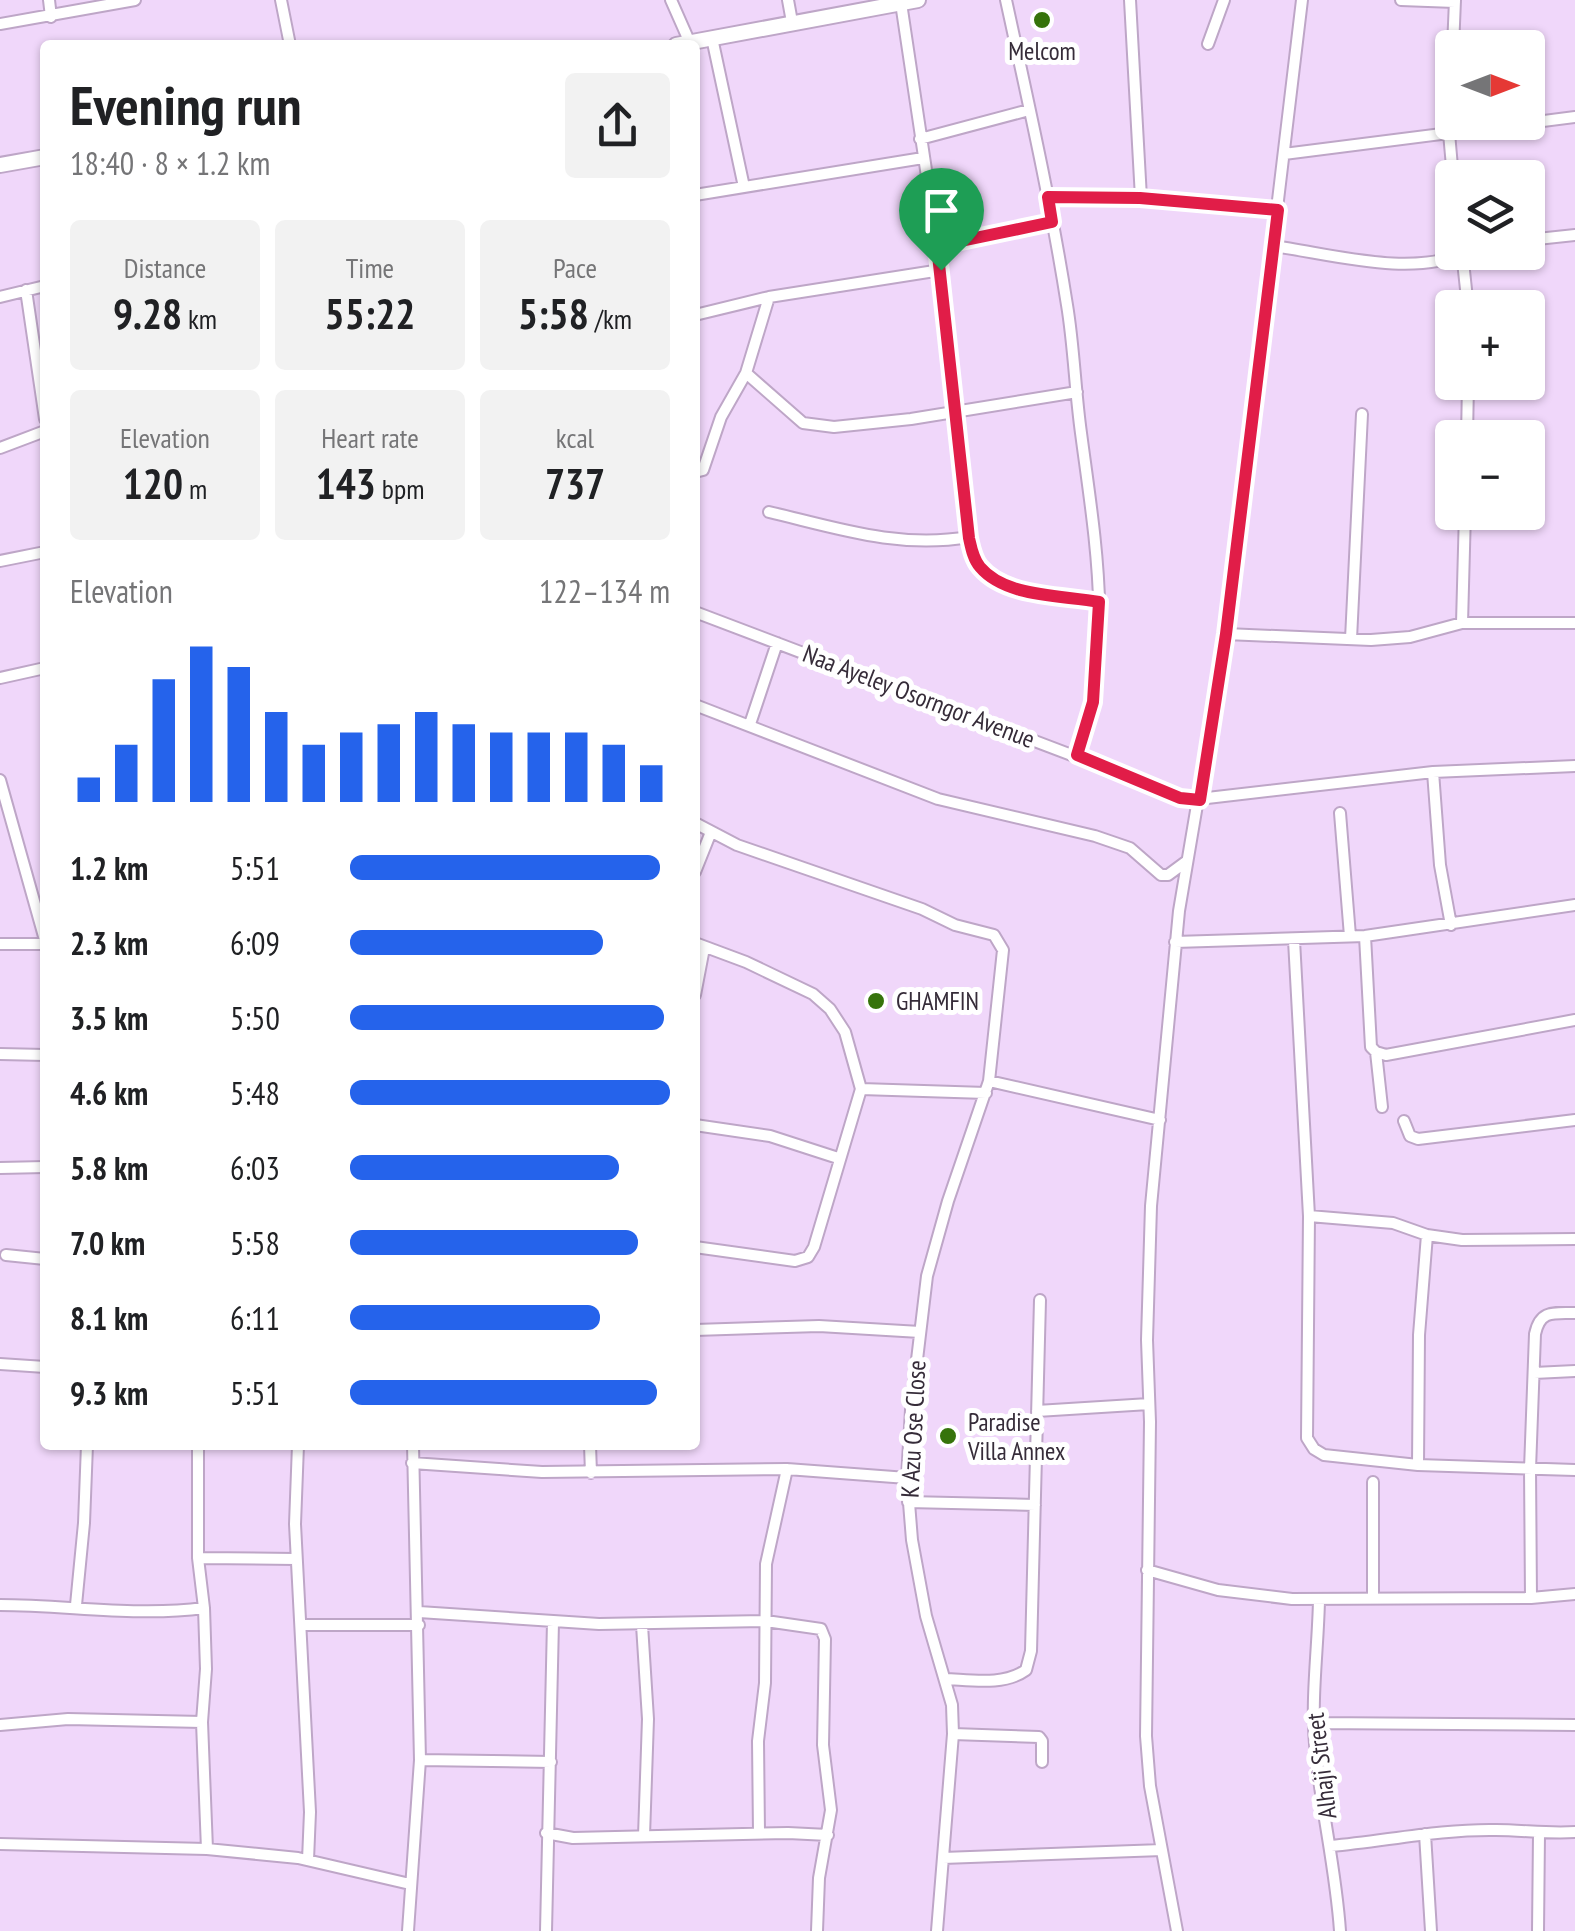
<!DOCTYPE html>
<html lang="en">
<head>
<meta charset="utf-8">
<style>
  body { margin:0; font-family:"PT Sans Narrow",sans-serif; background:#f2f2f2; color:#202124; height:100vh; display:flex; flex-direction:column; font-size:38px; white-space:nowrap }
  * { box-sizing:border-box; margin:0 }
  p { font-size:32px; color:#757577 }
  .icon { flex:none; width:55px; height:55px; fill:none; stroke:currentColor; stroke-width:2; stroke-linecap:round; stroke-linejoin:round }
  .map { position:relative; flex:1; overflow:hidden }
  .side { position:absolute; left:40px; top:40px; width:660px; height:1410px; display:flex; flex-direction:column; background:#fff; border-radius:10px; box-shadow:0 2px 8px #0004 }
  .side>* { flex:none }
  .needle { width:65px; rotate:90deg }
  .buttons { position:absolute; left:1435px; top:30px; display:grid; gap:20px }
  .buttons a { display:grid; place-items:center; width:110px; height:110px; border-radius:10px; background:#fff; box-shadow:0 2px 8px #0004; font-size:50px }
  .pin { position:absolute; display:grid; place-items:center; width:85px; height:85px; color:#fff; margin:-102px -42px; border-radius:50% 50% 50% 0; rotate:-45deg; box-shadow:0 0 10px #0007 }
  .pin .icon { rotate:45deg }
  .round { display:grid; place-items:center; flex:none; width:105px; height:105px; border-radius:10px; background:#f2f2f2 }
  .headline { display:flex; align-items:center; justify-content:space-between; height:170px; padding:0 30px }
  h1 { font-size:55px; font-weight:700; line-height:75px }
  .stats { display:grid; grid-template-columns:repeat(3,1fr); gap:15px; height:170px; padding:10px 30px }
  .stats div { display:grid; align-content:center; border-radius:10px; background:#f2f2f2; text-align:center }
  .stats b { font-size:42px; font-weight:700 }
  .stats small { font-size:28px; font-weight:400 }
  .stats p { font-size:28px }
  .chart { height:280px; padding:20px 30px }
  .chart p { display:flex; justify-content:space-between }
  .chart svg { width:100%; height:180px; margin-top:10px; stroke:#2563eb; stroke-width:6 }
  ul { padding:0 30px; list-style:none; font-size:32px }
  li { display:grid; grid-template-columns:160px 120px 1fr; align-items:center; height:75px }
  li i { height:25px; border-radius:12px; background:#2563eb }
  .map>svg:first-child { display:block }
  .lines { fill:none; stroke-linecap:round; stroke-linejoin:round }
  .street-casing { stroke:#bea6c7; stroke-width:14 }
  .secondary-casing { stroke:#bea6c7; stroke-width:18 }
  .street { stroke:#fff; stroke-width:10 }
  .secondary { stroke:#fff; stroke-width:14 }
  .route-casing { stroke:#fff; stroke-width:20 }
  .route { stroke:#e11d48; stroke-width:12 }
  .poi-dot { fill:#36730b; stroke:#fff; stroke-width:4 }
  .labels { text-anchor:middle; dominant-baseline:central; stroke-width:10; stroke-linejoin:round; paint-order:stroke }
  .poi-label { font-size:25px; fill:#362c39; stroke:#fff; text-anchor:start }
  .street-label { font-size:25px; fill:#362c39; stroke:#fff }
</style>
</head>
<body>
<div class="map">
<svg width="1575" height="1931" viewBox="0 0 1575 1931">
  <rect width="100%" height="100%" fill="#f0d7fa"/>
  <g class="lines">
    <defs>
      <path id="street" d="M49 0 51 17
        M281 0 290 45
        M671 0 690 43
        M788 0 792 22
        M1006 0C1028 101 1051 203 1067 305 1074 347 1075 390 1081 433 1095 539 1116 651 1077 755
        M1130 0 1141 198
        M1401 0 1455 2
        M901 3 941 270 969 537C971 547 973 559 980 567 1006 598 1063 595 1099 602
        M0 24 135 0
        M712 38 744 187
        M1208 44 1224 0
        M1453 48 1455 0
        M1452 55 1449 133 1453 178
        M920 139 1029 110
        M1284 154 1575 117
        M695 195 923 158
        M1047 197 1141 198 1277 210
        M1528 240 1575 235
        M937 246 1052 222
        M1273 246C1332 254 1411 278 1467 252
        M1462 252 1468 308
        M26 290 45 419
        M0 297 45 286
        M695 315 769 297 941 270
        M746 373 803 423 834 427 911 419 1077 392
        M1467 438 1468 382
        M0 448 45 431
        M695 472 703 470 721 417 746 373 769 297
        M769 512C837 528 898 549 969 537
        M0 561 45 552
        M695 612 1190 800 1433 772 1575 766
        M1462 623 1465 512
        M1226 634 1371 640 1410 637 1462 623H1575
        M1351 639 1362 414
        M0 678 45 668
        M695 705 938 799 1095 836 1130 848 1161 875H1168L1187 861
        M750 724 777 643
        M1433 772 1440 865 1451 925
        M0 780 45 940
        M1340 813 1350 936
        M695 823 737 845 922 909 955 925 994 935 1003 950 989 1081 948 1201 927 1276 911 1410 907 1478 912 1540 926 1616 952 1705 953 1734 937 1931
        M695 872 711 832
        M1365 936 1371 1047 1376 1052 1386 1055 1575 1020
        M1294 940 1309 1216 1307 1438 1314 1449 1324 1455 1418 1465 1575 1470
        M1175 942 1365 936 1575 905
        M695 943 746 962 813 994 830 1009 845 1032 861 1089 814 1247 808 1257 795 1261 695 1247
        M0 944H45
        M695 995 704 948
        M1376 1052 1382 1107
        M0 1054 45 1055
        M989 1081 1160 1120
        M861 1089 986 1093
        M1404 1121 1410 1136 1418 1139 1575 1120
        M695 1125 770 1136 838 1158
        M0 1168 45 1167
        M1309 1216 1393 1223 1427 1235 1462 1240 1575 1239
        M6 1255 45 1259
        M695 1330 819 1326 920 1332
        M0 1364 45 1367
        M1534 1373 1575 1371
        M1037 1411 1149 1404
        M198 1445V1558L204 1608 206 1669 202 1722 207 1849
        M298 1445 295 1524 310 1812 308 1860
        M590 1445 591 1473
        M412 1463 542 1472 787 1469 907 1478
        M1418 1465 1419 1335 1427 1235
        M908 1502 1035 1505
        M198 1558 296 1559
        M1147 1570 1218 1590 1292 1599 1531 1598 1575 1594
        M1531 1598 1530 1469 1535 1334C1540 1310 1553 1313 1575 1313
        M1373 1599V1482
        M1319 1600C1318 1651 1310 1703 1316 1754 1322 1814 1336 1871 1340 1931
        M0 1605C68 1605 136 1617 204 1608
        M76 1605 84 1523 87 1445
        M419 1612 599 1624 766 1621 821 1629 825 1639 823 1745 831 1810 819 1878 817 1931
        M301 1625H419
        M642 1625 648 1719 644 1836
        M945 1679C971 1680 1004 1686 1026 1670L1031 1651 1040 1300
        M1314 1723 1575 1725
        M0 1725 68 1719 202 1722
        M953 1734 1039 1737 1042 1741V1762
        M420 1760 551 1762
        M546 1833 573 1838 788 1833 828 1835
        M759 1833 758 1741 765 1683 766 1564 787 1469
        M1425 1834 1431 1931
        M0 1844 207 1849 298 1858 410 1884
        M1331 1846C1386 1841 1440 1829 1496 1830 1523 1830 1548 1834 1575 1832
        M943 1858 1162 1850
        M408 1931 420 1760 413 1445
        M546 1931 553 1622
        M1177 1931 1150 1786 1146 1736 1150 1422 1147 1340 1151 1206 1179 911 1226 634 1302 0
        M1538 1931 1539 1834"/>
      <path id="secondary" d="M676 45 918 0
        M0 165 45 157"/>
    </defs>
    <use href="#street" class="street-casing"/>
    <use href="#secondary" class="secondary-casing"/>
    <use href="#street" class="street"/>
    <use href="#secondary" class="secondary"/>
  </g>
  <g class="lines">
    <defs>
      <path id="route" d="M1048 197 1140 198 1278 210 1226 634 1200 800 1180 798 1077 755 1093 702 1099 602C1063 595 1006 598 980 567 973 559 971 547 969 538L937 246 1052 222Z"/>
    </defs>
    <use href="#route" class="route-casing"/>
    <use href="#route" class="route"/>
  </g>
  <g class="poi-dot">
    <circle cx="1042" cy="20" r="10"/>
    <circle cx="876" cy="1001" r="10"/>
    <circle cx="948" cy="1436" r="10"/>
  </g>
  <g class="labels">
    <g class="poi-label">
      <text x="1042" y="51" text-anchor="middle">Melcom</text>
      <text x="896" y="1001">GHAMFIN</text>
      <text x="968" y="1422">Paradise<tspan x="968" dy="29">Villa Annex</tspan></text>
    </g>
    <g class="street-label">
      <text transform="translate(919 696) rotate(21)">Naa Ayeley Osorngor Avenue</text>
      <text transform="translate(913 1429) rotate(-87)">K Azu Ose Close</text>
      <text transform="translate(1321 1766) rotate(-97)">Alhaji Street</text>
    </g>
  </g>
</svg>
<div class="buttons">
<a><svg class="needle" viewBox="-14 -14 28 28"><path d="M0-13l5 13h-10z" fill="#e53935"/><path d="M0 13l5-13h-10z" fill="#757577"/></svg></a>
<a><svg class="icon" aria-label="layers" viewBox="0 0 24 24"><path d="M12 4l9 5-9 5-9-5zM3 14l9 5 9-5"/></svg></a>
<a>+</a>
<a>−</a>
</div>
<div class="pin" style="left:941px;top:270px;background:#1e9e55"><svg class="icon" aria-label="arrive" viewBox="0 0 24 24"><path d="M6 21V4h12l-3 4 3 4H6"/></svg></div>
<section class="side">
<div class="headline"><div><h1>Evening run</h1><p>18:40 · 8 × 1.2 km</p></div><a class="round"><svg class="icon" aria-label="share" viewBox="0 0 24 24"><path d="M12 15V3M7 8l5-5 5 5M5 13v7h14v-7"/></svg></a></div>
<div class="stats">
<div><p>Distance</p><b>9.28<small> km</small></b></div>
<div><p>Time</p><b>55:22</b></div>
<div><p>Pace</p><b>5:58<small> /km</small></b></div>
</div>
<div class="stats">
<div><p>Elevation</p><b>120<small> m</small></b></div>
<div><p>Heart rate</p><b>143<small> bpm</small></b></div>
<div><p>kcal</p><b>737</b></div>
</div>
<div class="chart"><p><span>Elevation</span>122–134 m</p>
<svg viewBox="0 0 160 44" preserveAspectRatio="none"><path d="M5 44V38M15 44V30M25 44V14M35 44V6M45 44V11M55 44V22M65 44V30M75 44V27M85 44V25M95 44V22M105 44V25M115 44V27M125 44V27M135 44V27M145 44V30M155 44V35"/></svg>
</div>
<ul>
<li><b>1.2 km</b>5:51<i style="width:97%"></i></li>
<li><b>2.3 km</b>6:09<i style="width:79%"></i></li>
<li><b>3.5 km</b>5:50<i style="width:98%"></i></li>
<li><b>4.6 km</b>5:48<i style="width:100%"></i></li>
<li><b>5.8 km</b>6:03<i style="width:84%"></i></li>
<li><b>7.0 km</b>5:58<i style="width:90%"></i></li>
<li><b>8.1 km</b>6:11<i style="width:78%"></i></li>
<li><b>9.3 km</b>5:51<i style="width:96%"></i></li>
</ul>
</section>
</div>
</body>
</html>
